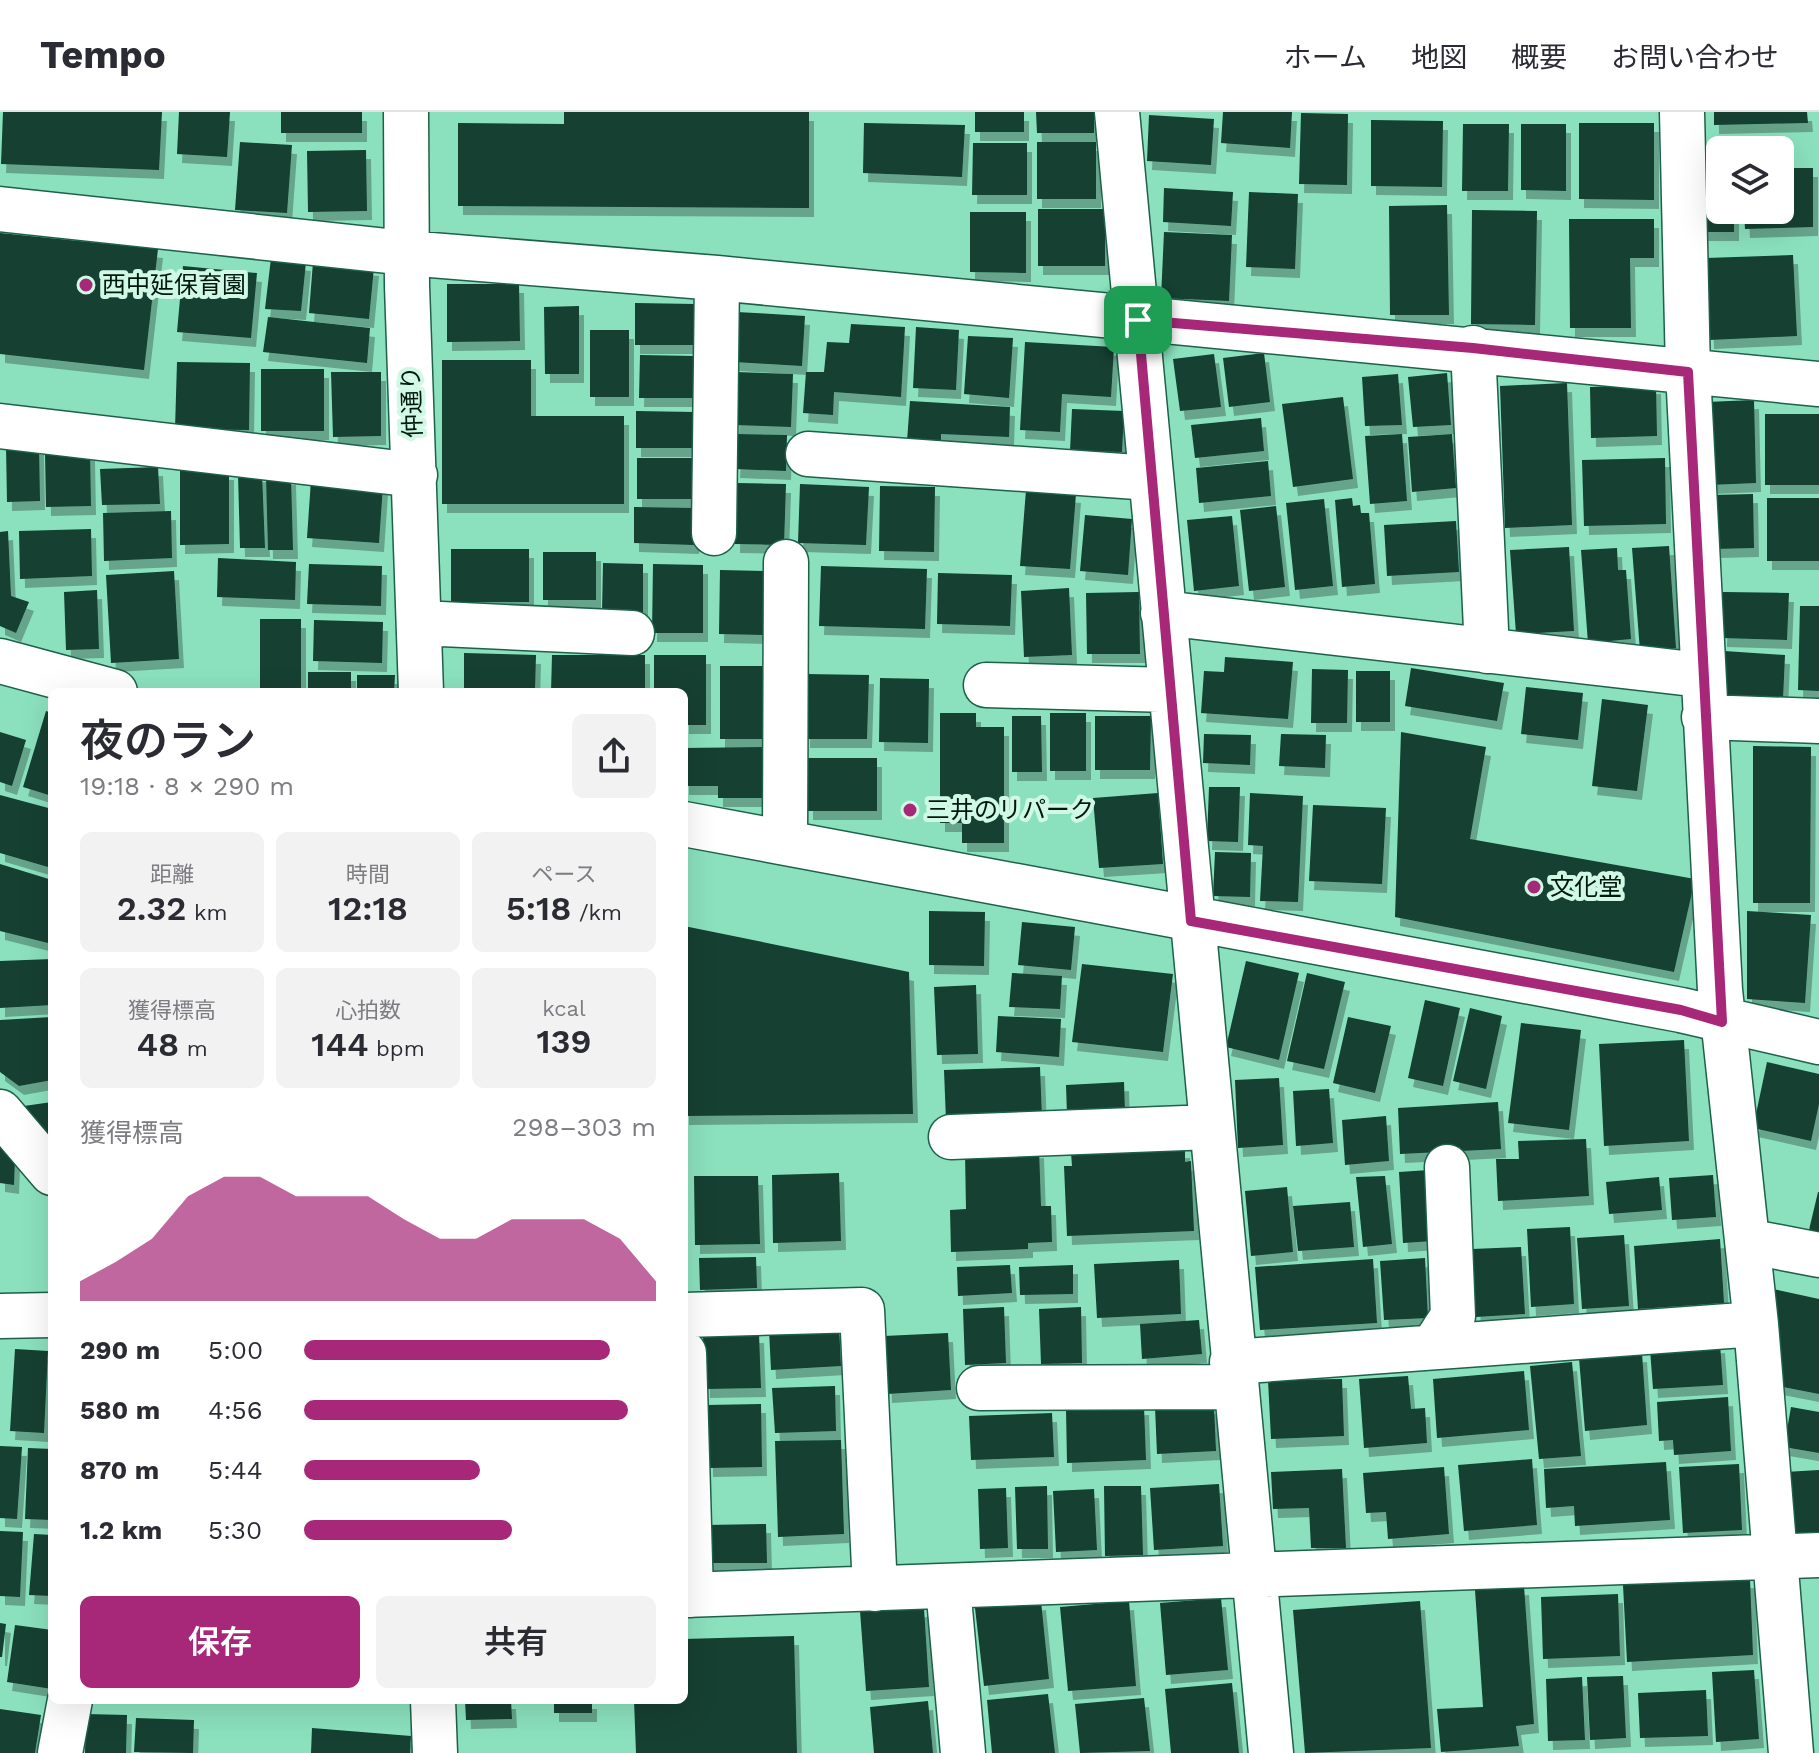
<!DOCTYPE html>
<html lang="ja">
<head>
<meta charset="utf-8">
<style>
  body { margin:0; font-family:"Work Sans","Noto Sans JP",sans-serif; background:#f2f2f3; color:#2b2b33; height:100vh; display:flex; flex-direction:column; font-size:30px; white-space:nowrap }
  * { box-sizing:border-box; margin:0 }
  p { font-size:26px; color:#7c7c81 }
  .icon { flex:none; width:44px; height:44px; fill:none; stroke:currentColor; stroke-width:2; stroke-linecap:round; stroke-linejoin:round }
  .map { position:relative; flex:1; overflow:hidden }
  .sheet { position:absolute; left:48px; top:576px; width:640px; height:1016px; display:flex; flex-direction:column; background:#fff; border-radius:12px; box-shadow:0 8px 32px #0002 }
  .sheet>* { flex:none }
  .buttons { position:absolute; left:1706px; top:24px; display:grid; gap:16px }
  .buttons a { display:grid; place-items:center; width:88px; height:88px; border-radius:12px; background:#fff; box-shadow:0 8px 32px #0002; font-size:40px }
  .pin { position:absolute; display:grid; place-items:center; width:68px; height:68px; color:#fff; margin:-34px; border-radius:16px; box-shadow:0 4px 12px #0006 }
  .round { display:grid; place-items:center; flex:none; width:84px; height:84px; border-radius:12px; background:#f2f2f3 }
  .headline { display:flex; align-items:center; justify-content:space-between; height:136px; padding:0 32px }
  h1 { font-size:44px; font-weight:600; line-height:60px }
  .metrics { display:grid; grid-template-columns:repeat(3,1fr); gap:12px; height:136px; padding:8px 32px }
  .metrics div { display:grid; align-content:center; border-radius:12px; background:#f2f2f3; text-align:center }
  .metrics b { font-size:34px; font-weight:600 }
  .metrics small { font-size:22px; font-weight:400 }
  .metrics p { font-size:22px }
  .chart { height:224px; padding:16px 32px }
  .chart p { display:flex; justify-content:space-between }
  .chart svg { width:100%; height:144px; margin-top:8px; fill:#a72879; opacity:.7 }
  .primary-button { display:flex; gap:16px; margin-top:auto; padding:16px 32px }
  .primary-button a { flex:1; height:92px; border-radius:12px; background:#a72879; color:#fff; font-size:32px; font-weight:600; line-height:92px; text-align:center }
  .primary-button a+a { background:#f2f2f3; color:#2b2b33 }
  ul { padding:0 32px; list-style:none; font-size:26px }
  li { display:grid; grid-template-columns:128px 96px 1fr; align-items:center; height:60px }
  li i { height:20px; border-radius:10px; background:#a72879 }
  header { display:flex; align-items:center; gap:48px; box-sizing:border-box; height:112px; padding:0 40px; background:#fff; border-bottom:2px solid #e1e1e2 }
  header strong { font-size:38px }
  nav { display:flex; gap:44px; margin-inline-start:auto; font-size:28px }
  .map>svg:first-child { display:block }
  .building { fill:#124131; filter:url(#shadow) }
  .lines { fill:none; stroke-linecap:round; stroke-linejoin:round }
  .minor-casing { stroke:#1d614a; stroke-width:47 }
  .minor { stroke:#fff; stroke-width:44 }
  .route-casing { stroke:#fff; stroke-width:16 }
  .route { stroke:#a72879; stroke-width:10 }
  .poi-dot { fill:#a72879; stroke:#cff8e5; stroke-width:3 }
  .labels { text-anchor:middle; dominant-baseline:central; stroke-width:8; stroke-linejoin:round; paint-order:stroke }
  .poi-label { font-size:24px; fill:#00170e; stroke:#cff8e5; text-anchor:start }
  .street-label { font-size:24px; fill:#00170e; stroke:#cff8e5 }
</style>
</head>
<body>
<header>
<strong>Tempo</strong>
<nav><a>ホーム</a><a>地図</a><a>概要</a><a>お問い合わせ</a></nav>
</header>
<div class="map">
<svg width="1819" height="1641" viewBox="0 0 1819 1641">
  <defs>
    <filter id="shadow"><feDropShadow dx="5" dy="9" stdDeviation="0" flood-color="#0004"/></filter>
  </defs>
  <rect width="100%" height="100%" fill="#8be1be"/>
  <path class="building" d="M3 0H162L159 58 1 52Z
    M179 0H230L227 45 177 42Z
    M281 0H362V21H281Z
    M564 0H809V96L458 94V11L564 12Z
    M975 0H1024V20H975Z
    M1036 0H1094V21H1037Z
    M1223 0H1292L1290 36 1221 31Z
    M1714 0H1807L1808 11 1714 13Z
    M1301 1 1348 2 1347 73 1299 72Z
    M1149 3 1214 7 1211 53 1147 49Z
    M1371 8 1443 9 1442 75 1371 74Z
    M864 11 965 13 962 65 863 61Z
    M1579 11H1654V88L1579 87Z
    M1463 12H1509L1508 79H1462Z
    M1521 12H1566V79L1521 78Z
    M240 30 292 33 287 101 235 98Z
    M1037 30H1096V87H1037Z
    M973 31H1027V83H972Z
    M366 38 367 99 308 100 307 39Z
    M1780 56H1813V115L1745 117 1744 98H1780Z
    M1720 60V98H1734V120H1697V61Z
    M1164 76 1233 80 1231 114 1163 110Z
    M1249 80 1298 82 1295 157 1246 155Z
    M1447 93 1449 203H1390L1389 94Z
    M1038 97H1105V154H1038Z
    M1472 98 1537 99 1535 213 1471 212Z
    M970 100H1026V161L970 160Z
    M1569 107H1654V146H1630L1631 216H1570Z
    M1164 120 1232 123 1229 189 1161 186Z
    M0 121 158 137 144 258 0 242Z
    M1793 143 1797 224 1709 228 1706 146Z
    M271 146 306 150 301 199 265 197Z
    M313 150 374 155 369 207 309 201Z
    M183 154 257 161 251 226 177 220Z
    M447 172H519L520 229 447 230Z
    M635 191 695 192 694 233H635Z
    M579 194V262H545L544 195Z
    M737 200 805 204 802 254 734 250Z
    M268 205 370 216 367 251 263 240Z
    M851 212 905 215 901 285 834 280 833 303 803 301 806 260H824L827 230 849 231Z
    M916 215 959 218 956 278 913 276Z
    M590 218H629V285H590Z
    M968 224 1013 226 1009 286 964 282Z
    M1025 230 1114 235 1111 285 1062 282 1060 320 1020 318Z
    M1264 241 1270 290 1229 295 1223 246Z
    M1214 242 1221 295 1180 299 1173 247Z
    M640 243 694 244 693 286H639Z
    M442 248H531V304H624V392H442Z
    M177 250 250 251 249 318 175 317Z
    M261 257H324V319H261Z
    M331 260H381V324L333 325Z
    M736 260 793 262 791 315 734 313Z
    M1447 261 1451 313 1413 315 1408 265Z
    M1398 262 1402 313 1365 314 1362 265Z
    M1567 271 1572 413 1505 416 1500 274Z
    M1656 273 1657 324 1591 326 1590 275Z
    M1343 285 1353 367 1293 375 1282 292Z
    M1754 288 1756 371 1709 373 1706 290Z
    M910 289 1010 295 1009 325 941 322V330L907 329Z
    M1072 297 1124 299 1122 340 1070 339Z
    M636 299 694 300V336H636Z
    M1765 302H1819V373H1765Z
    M1261 306 1264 339 1195 346 1191 313Z
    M737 322 787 323 786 359 735 357Z
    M1402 322 1407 389 1370 392 1365 324Z
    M1452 322 1456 376 1412 380 1408 325Z
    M6 334H39L40 389 7 390Z
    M90 339 91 394 46 395 45 340Z
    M637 346H693V387H637Z
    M1665 346 1666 412 1584 414 1582 348Z
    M1268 349 1271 384 1199 391 1196 356Z
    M158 355 160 392 102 393 100 357Z
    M180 359H229V432L180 433Z
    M262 361 265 436H240L238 362Z
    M266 364H291L293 438H268Z
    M311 368 383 373 379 431 307 426Z
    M736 371 786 372 784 433 735 432Z
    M800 372 869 375 866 433 798 431Z
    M880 374 935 375 934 440 879 439Z
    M1026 378 1076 382 1070 457 1020 454Z
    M1753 382 1754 436 1714 437 1713 383Z
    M1352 386 1353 394 1360 393 1361 401H1369L1375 472 1342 475 1335 388Z
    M1767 386H1819V449H1767Z
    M1324 387 1333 474 1295 478 1286 391Z
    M1276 394 1285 475 1249 479 1240 398Z
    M634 395 695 396 694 433 634 431Z
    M171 399 172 446 104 449 103 401Z
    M1085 403 1132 407 1128 463 1080 459Z
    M1232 404 1239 474 1194 479 1187 408Z
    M1456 409 1459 460 1387 464 1384 413Z
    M91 417 92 464 20 467 19 419Z
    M8 419 11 484 29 490 16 521 0 514V420Z
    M1669 434 1676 536 1640 539 1632 436Z
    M1569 435 1574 519 1516 522 1510 438Z
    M1617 436 1618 458H1626L1631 527 1588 531 1581 438Z
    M451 437H529V490H451Z
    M543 440H596V488H543Z
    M218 446 296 450 295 488 217 485Z
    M603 451 643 452V502L602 501Z
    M309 452 382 454 381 494 307 492Z
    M653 452 703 453V521H652Z
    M821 454 927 457 925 517 819 514Z
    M720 458 769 459 767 523 719 522Z
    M174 459 179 547 111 551 106 463Z
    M938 461 1012 463 1010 514 937 512Z
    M1069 476 1072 543 1024 545 1021 479Z
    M97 478 99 537 66 538 64 480Z
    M1139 480 1140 542H1087L1086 481Z
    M1723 480 1789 481 1787 528 1722 526Z
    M1800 494H1819V579L1798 578Z
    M260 507H301V580H260Z
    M314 508 383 510 382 551 313 549Z
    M1724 539 1785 543 1783 587 1721 583Z
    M464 541 536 543 535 578 464 576Z
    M552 543H645V580H551Z
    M654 543H706V613H684V580H654Z
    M1225 545 1293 550 1288 607 1201 601 1204 559 1224 560Z
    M720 554H769V627H720Z
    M1411 556 1504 571 1497 609 1405 594Z
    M1312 557 1348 558 1347 611H1311Z
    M1356 559H1390V610H1356Z
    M308 560H351V580H308Z
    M805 562 869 563 867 627H805Z
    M357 563H395L394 580H357Z
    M880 566 929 567 928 631 879 630Z
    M1526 575 1583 581 1578 628 1521 622Z
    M1602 587 1648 593 1637 679 1592 674Z
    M46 599 52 601V684L23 675Z
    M940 601H976V615H1004V731H962V711H940Z
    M1050 601H1086V659H1050Z
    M1012 604H1041L1042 660H1012Z
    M1095 604H1151L1150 658H1095Z
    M0 620 26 628 12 674 0 670Z
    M1401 620 1486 635 1470 727 1695 767 1674 860 1395 805Z
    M1204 622 1251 623 1250 653 1203 651Z
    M1281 622 1326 623 1325 656 1279 654Z
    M1753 634 1811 635 1810 791H1753Z
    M764 635V686H718V674H684V636Z
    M808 646H877V699H808Z
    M1209 675H1240L1238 730 1207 729Z
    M1158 681 1163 752 1099 756 1093 686Z
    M1250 681 1303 684 1298 790 1260 789 1263 734 1248 733Z
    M0 683 52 697V741L48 755 0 741Z
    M1313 693 1386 696 1382 772 1309 769Z
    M1215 740 1251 741 1250 785 1213 784Z
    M0 752 52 768V832L0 819Z
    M929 799 985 800 984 854 929 853Z
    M1747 799 1811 803 1805 891 1747 887Z
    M1022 810 1075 815 1071 858 1018 853Z
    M684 814 909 860 913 1002 684 1004Z
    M52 847V893L0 896V849Z
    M1246 849 1299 861 1279 948 1226 935Z
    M1082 852 1173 862 1163 940 1072 930Z
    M1012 861 1062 864 1060 897 1009 895Z
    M1307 861 1345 870 1324 957 1287 949Z
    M976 873 978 942 937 943 934 875Z
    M1425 888 1460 896 1443 974 1408 966Z
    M1470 896 1502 904 1486 977 1453 969Z
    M998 904 1061 907 1059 945 996 940Z
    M52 905V968L19 974 0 960V908Z
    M1348 905 1391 914 1375 981 1333 971Z
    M1521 911 1581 918 1569 1018 1508 1011Z
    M1684 928 1689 1029 1604 1034 1599 932Z
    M1767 950 1819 962V992L1811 1029 1753 1016Z
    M1040 955 1042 1006 946 1009 944 958Z
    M1279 966 1283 1033 1238 1036 1235 968Z
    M1124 970 1125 1001 1067 1003 1066 973Z
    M1329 977 1333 1031 1296 1034 1293 979Z
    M52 990V1020L45 1021 24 994Z
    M1498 990 1501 1037 1400 1042 1398 996Z
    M1386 1004 1389 1049 1345 1053 1342 1008Z
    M0 1027 15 1047 14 1073 0 1071Z
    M1586 1027 1589 1084 1498 1089 1496 1047H1519L1518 1029Z
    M1039 1037 1041 1094H1051L1052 1130 1028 1131V1137L951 1140 950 1098 966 1097 965 1040Z
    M1185 1037V1050L1191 1049 1194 1119 1067 1124 1064 1054H1072L1071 1041Z
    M1429 1058 1433 1129 1403 1131 1399 1060Z
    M839 1061 841 1129 773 1131 772 1063Z
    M1713 1063 1716 1105 1672 1108 1669 1066Z
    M694 1064H758L760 1132 695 1133Z
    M1385 1064 1392 1132 1363 1135 1356 1065Z
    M1659 1065 1662 1098 1609 1102 1606 1070Z
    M1287 1075 1293 1140 1251 1144 1245 1079Z
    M1818 1080H1819V1121L1809 1118Z
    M1350 1090 1354 1135 1298 1139 1293 1094Z
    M1570 1115 1574 1192 1531 1195 1527 1117Z
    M1624 1123 1629 1194 1582 1197 1577 1126Z
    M1720 1127 1724 1191 1638 1197 1634 1134Z
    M1521 1135 1525 1202 1476 1205 1472 1137Z
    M756 1145 757 1176 700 1178 699 1146Z
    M1425 1146 1428 1206 1384 1208 1380 1149Z
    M1373 1147 1377 1211 1260 1218 1255 1155Z
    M1179 1148 1181 1202 1097 1206 1094 1152Z
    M1010 1153 1012 1181 958 1184 957 1155Z
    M1073 1153V1182L1020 1183 1019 1155Z
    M1773 1177 1819 1187V1282L1778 1274Z
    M1004 1195 1006 1251 965 1253 963 1197Z
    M1081 1195 1082 1251 1041 1252 1039 1197Z
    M1199 1208 1202 1242 1142 1247 1140 1212Z
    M839 1215 841 1254 771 1258 769 1218Z
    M948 1221 951 1278 887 1282 884 1224Z
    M759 1222 761 1276 705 1277 703 1223Z
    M1720 1232 1723 1273 1653 1277 1650 1237Z
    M15 1237 48 1239 44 1321 10 1319Z
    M1642 1241 1647 1313 1585 1319 1579 1246Z
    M1572 1250 1581 1344 1539 1347 1530 1254Z
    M1524 1259 1529 1318 1437 1326 1433 1267Z
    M1408 1264 1411 1297 1425 1296 1427 1331 1364 1336 1359 1267Z
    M1342 1267 1344 1324 1271 1327 1268 1268Z
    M835 1274 836 1319 775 1321 772 1276Z
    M1728 1285 1731 1339 1674 1343 1673 1328 1659 1329 1657 1290Z
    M761 1292 762 1355 708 1356 707 1293Z
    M1214 1293 1216 1339 1157 1342 1155 1295Z
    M1144 1294 1146 1348 1067 1351 1066 1297Z
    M1791 1295 1819 1300V1341L1784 1335Z
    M1052 1301 1054 1345 971 1348 969 1304Z
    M841 1328 844 1422 778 1425 775 1329Z
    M0 1334 22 1335 17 1407 0 1406Z
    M28 1336 52 1337V1408L25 1407Z
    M1532 1347 1537 1413 1464 1419 1458 1353Z
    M1666 1350 1670 1408 1575 1414 1574 1394 1546 1396 1544 1357Z
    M1739 1352 1742 1418 1683 1421 1679 1355Z
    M1444 1355 1449 1422 1388 1427 1386 1400 1366 1401 1363 1361Z
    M1342 1357 1346 1436H1311L1309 1396 1273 1397 1271 1360Z
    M1819 1358V1421L1788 1423 1785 1360Z
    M1219 1372 1223 1434 1154 1438 1150 1376Z
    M1047 1374 1048 1437H1017L1015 1375Z
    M1104 1374H1141L1143 1443 1105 1444Z
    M1006 1376 1008 1436 980 1437 978 1377Z
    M1094 1377 1097 1438 1056 1440 1053 1379Z
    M766 1412 767 1451H706V1413Z
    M0 1419 23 1420 20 1485 0 1484Z
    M34 1422 52 1423V1484L29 1483Z
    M1750 1467 1753 1543 1627 1550 1623 1473Z
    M1524 1474 1534 1612 1516 1614 1519 1634 1441 1640 1437 1597 1483 1595 1475 1478Z
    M1618 1482 1620 1544 1543 1547 1541 1485Z
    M1221 1486 1228 1558 1166 1563 1160 1491Z
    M1041 1489 1049 1567 984 1574 975 1496Z
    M1129 1489 1136 1574 1068 1579 1060 1495Z
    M1420 1489 1431 1636 1305 1641 1293 1498Z
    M924 1496 929 1575 866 1579 860 1499Z
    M0 1511 6 1512 2 1545H0Z
    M15 1513 52 1518V1577L7 1570Z
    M794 1524 797 1641H636L634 1588H684V1527Z
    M1754 1558 1759 1627 1716 1630 1712 1560Z
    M1623 1564 1626 1626 1590 1628 1587 1565Z
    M1582 1565 1585 1628 1548 1629 1546 1567Z
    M1232 1571 1239 1641H1171L1165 1577Z
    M1706 1578 1708 1624 1640 1626 1638 1581Z
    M1048 1582 1055 1641H992L987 1588Z
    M1144 1586 1150 1639 1080 1641 1075 1592Z
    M465 1588H511L512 1607 466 1608Z
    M554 1588H592V1601H554Z
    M928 1589 933 1641H874L870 1595Z
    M0 1597 41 1603 35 1641H0Z
    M86 1602 127 1603 126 1641H85Z
    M136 1606 194 1608 193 1641 134 1640Z
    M312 1616 411 1624 410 1641H311Z"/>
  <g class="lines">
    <defs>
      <path id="minor" d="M406 0 407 174 421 580
        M1117 0 1271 1641
        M1682 0 1688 260 1720 878 1756 1212 1791 1641
        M0 97 406 141 717 166 1819 272
        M1473 236 1487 539
        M0 314 415 363
        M808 342 1151 366
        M714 421 717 166
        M1163 501 1701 563
        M420 511 632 521
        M0 549 115 580
        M986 573 1169 578
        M1704 605 1819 609
        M684 712 1681 898 1819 930
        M785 730 786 450
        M0 1000 52 1061
        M951 1025 1211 1015
        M1747 1129 1819 1143
        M684 1203 862 1198 875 1477
        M0 1204 52 1203
        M1433 1235 1453 1204 1447 1055
        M684 1241 691 1483
        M1232 1250 1756 1212
        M979 1276 1235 1275
        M948 1475 963 1641
        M684 1483 1819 1443
        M433 1588 435 1641
        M60 1641 70 1588"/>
    </defs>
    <use href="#minor" class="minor-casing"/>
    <use href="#minor" class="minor"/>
  </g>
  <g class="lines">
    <defs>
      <path id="route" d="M1138 208 1473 236 1688 260 1722 910 1681 898 1191 809Z"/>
    </defs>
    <use href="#route" class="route-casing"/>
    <use href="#route" class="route"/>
  </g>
  <g class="poi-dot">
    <circle cx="86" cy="173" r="8"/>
    <circle cx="910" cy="698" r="8"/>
    <circle cx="1534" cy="775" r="8"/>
  </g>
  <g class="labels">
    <g class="poi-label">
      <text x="102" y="173">西中延保育園</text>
      <text x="926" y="698">三井のリパーク</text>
      <text x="1550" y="775">文化堂</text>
    </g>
    <g class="street-label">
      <text transform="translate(412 290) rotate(-92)">仲通り</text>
    </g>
  </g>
</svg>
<div class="buttons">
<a><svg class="icon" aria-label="layers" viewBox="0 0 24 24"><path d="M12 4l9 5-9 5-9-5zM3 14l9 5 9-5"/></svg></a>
</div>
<div class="pin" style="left:1138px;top:208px;background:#1e9e55"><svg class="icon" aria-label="arrive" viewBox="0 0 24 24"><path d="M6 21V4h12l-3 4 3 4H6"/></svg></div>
<section class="sheet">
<div class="headline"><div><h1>夜のラン</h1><p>19:18 · 8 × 290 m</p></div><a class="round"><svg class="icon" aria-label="share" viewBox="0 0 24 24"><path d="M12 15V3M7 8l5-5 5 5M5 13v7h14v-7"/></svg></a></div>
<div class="metrics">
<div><p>距離</p><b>2.32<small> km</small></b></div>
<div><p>時間</p><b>12:18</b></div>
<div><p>ペース</p><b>5:18<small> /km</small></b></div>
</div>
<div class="metrics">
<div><p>獲得標高</p><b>48<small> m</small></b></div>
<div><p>心拍数</p><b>144<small> bpm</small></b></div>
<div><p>kcal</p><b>139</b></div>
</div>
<div class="chart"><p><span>獲得標高</span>298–303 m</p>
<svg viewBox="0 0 160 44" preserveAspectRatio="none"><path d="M0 44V38L10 32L20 25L30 12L40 6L50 6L60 12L70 12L80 12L90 19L100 25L110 25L120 19L130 19L140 19L150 25L160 38V44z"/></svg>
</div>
<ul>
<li><b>290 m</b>5:00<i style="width:87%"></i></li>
<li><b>580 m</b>4:56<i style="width:92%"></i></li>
<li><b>870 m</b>5:44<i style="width:50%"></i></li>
<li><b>1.2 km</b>5:30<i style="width:59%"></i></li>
</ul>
<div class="primary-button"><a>保存</a><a>共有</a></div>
</section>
</div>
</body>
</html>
